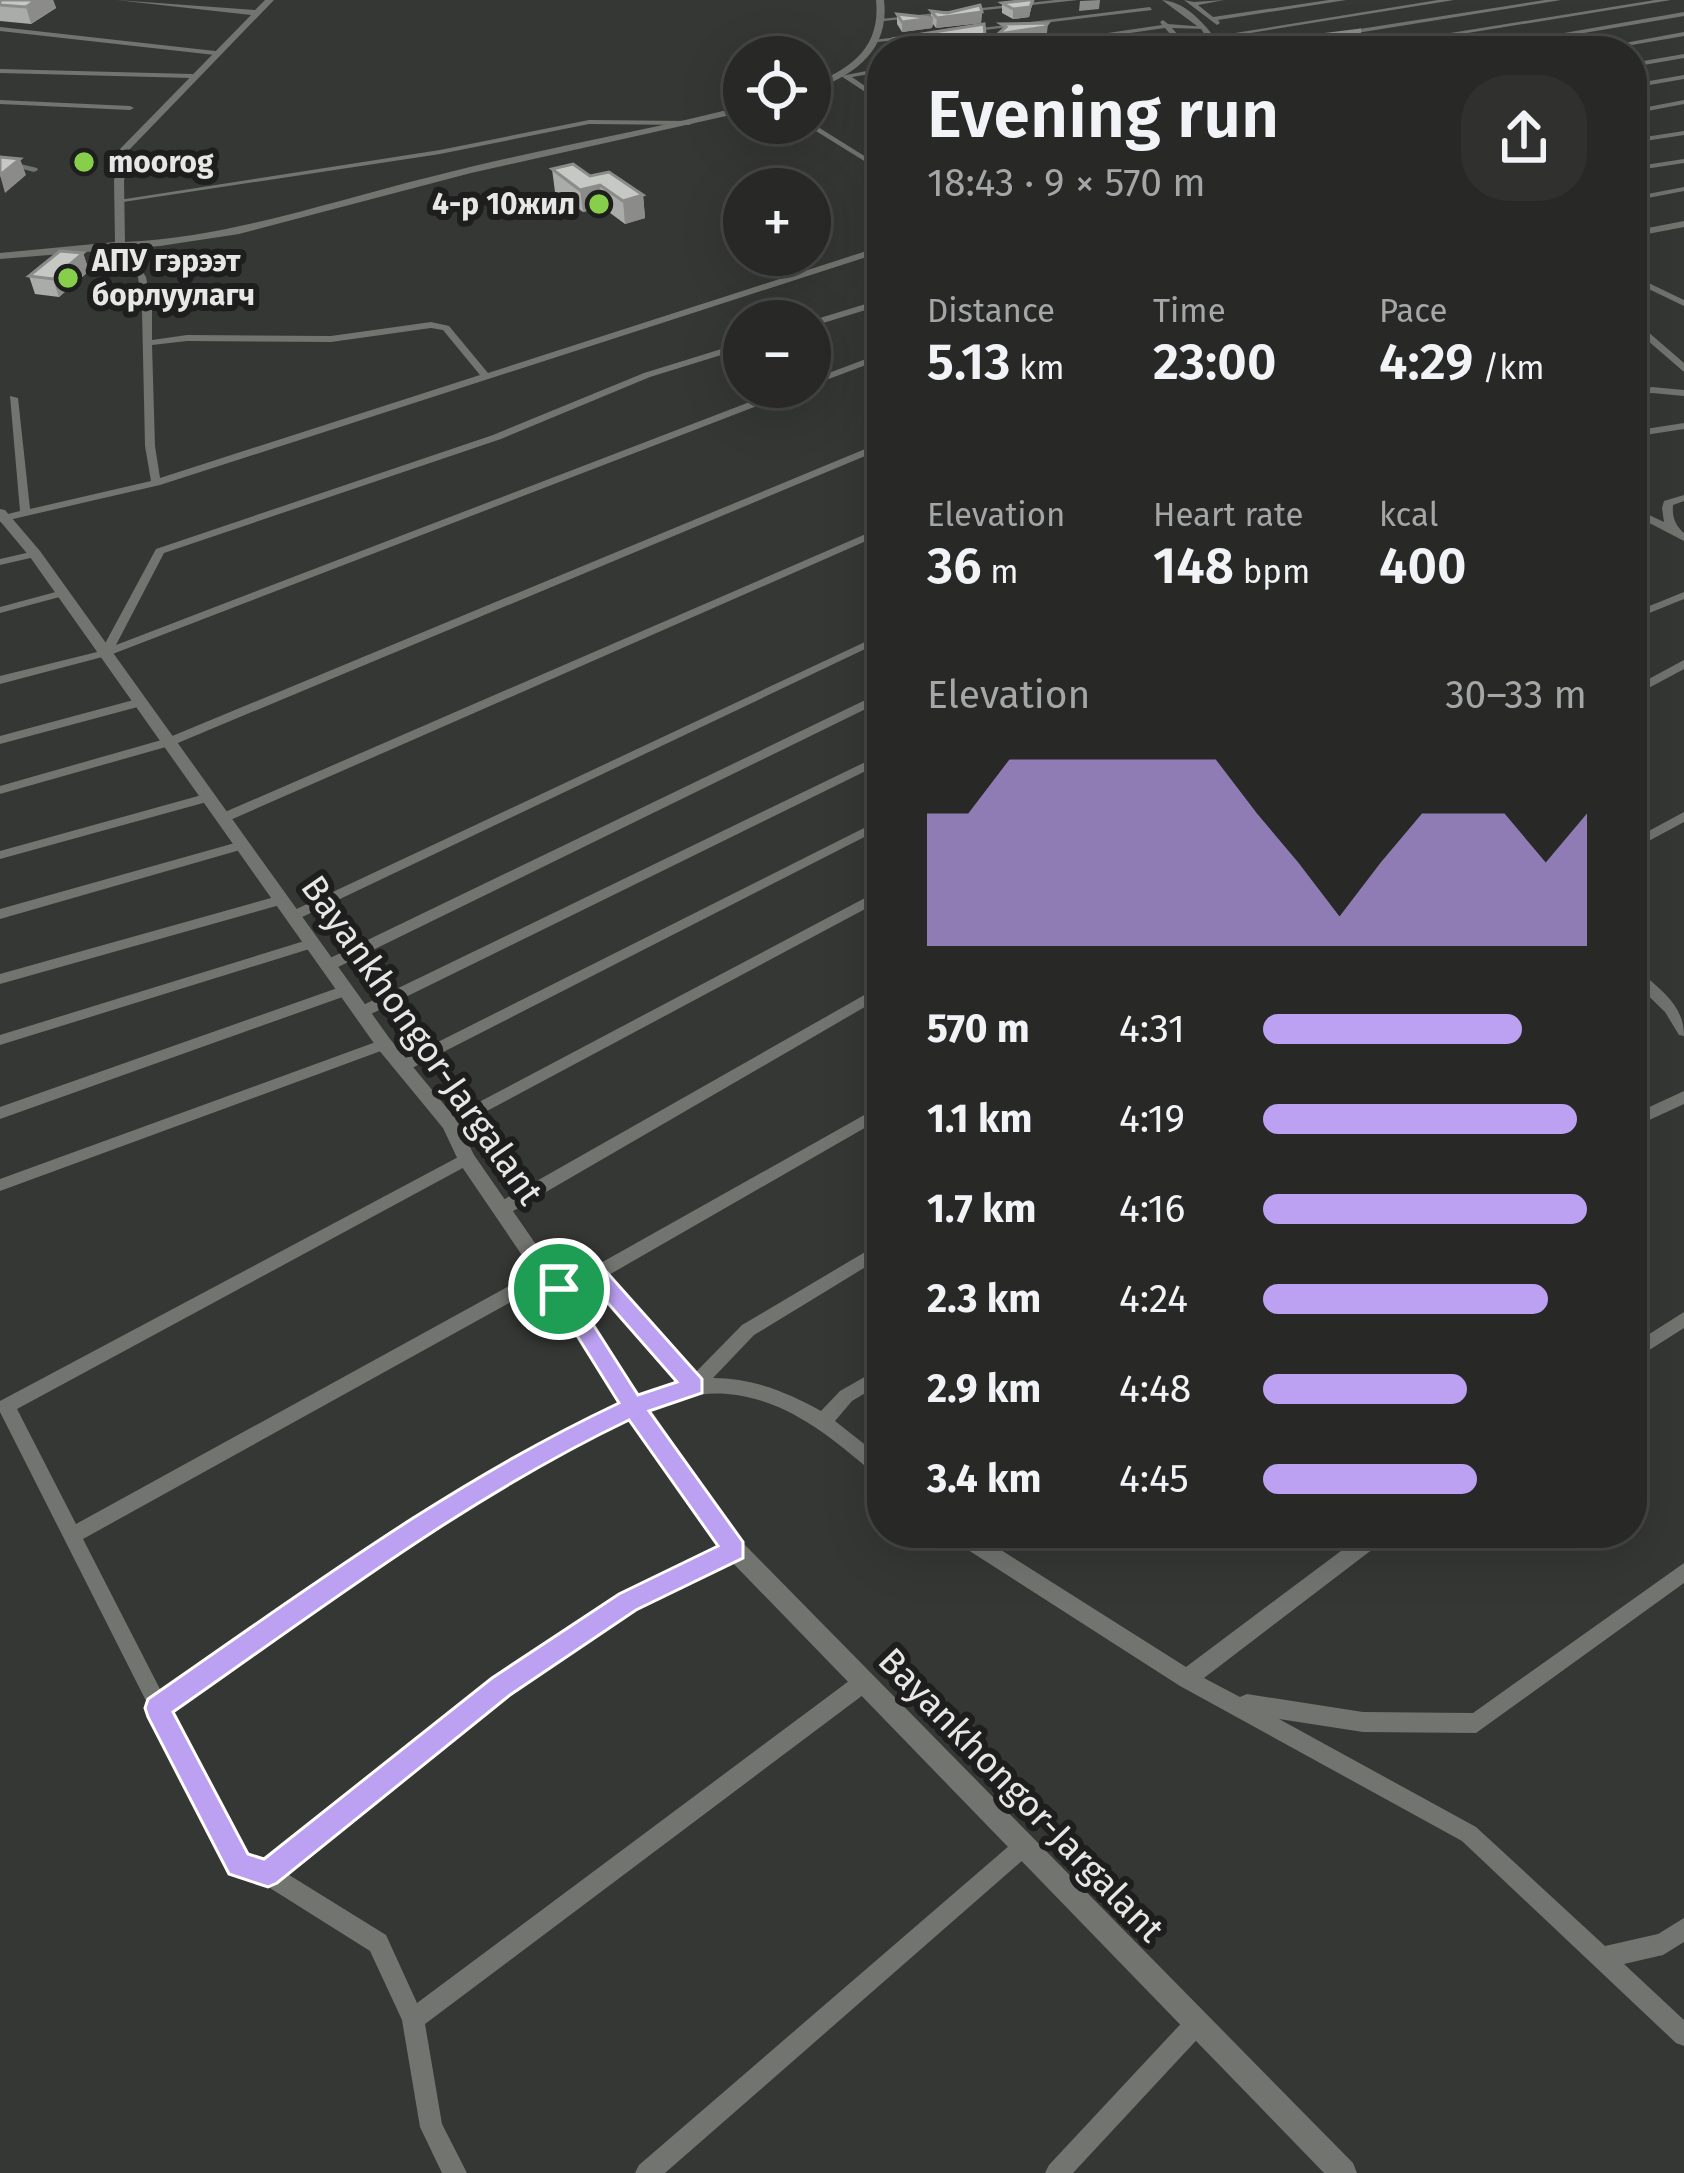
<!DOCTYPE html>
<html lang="en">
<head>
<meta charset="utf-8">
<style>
  body { margin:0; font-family:"Fira Sans",sans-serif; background:#30312f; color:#f1f3f6; height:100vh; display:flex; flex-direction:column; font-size:45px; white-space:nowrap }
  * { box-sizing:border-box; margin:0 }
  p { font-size:39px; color:#a5a6a7 }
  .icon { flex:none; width:66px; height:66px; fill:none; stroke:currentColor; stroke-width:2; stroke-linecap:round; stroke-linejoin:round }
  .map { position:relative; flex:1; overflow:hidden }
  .drawer { position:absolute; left:867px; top:36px; width:780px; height:1512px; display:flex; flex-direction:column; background:#282927; border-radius:48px; box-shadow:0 12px 48px #0002,0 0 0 3px #444544 }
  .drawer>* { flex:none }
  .tools { position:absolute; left:723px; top:36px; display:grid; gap:24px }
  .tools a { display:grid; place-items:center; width:108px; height:108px; border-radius:50%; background:#282927; box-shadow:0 12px 48px #0002,0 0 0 3px #444544; font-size:60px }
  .pin { position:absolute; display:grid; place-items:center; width:102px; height:102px; color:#fff; margin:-51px; border:6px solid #fff; border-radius:50%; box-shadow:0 3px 12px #0007 }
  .round { display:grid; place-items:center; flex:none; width:126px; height:126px; border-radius:48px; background:#30312f }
  .head { display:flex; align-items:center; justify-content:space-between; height:204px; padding:0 60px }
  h1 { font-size:66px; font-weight:600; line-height:90px }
  .metrics { display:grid; grid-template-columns:repeat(3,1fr); gap:18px; height:204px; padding:12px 60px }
  .metrics div { display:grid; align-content:center }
  .metrics b { font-size:51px; font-weight:600 }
  .metrics small { font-size:33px; font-weight:400 }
  .metrics p { font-size:33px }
  .chart { height:336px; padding:24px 60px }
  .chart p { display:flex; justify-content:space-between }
  .chart svg { width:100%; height:216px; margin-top:12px; fill:#bca0f2; opacity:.7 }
  ul { padding:0 60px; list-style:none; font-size:39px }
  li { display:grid; grid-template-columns:192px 144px 1fr; align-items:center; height:90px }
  li i { height:30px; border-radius:15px; background:#bca0f2 }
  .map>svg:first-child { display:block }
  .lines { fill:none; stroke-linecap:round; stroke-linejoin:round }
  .minor { fill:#727470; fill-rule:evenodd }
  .tertiary { fill:#727470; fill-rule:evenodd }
  .wall { fill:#aaaca9 }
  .shaded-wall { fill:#8b8c89 }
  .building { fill:#c6c8c4; stroke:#8b8c89; stroke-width:3 }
  .route { fill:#bca0f2; stroke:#fff; stroke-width:3; fill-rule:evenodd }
  .poi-dot { fill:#87cf4b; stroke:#1d1e1d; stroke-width:4.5 }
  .labels { text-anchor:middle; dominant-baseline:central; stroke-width:12; stroke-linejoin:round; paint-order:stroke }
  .far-poi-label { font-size:30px; font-weight:bold; fill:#e7e8e6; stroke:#1d1e1d; text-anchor:start }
  .street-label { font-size:36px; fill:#e7e8e6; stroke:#1d1e1d }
</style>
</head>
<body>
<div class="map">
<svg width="1684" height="2173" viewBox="0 0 1684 2173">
  <rect width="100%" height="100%" fill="#353734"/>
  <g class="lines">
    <path class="minor" d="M1055 0H1078L884 21 881 19Z
      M1184 0 1194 2 1224 0 1198 5 1213 17 1329 0H1346L1218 20 1220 23 1217 25Z
      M1438 0H1454L1232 36 1229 34Z
      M1545 0H1561L1246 51 1215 48 1219 46 1245 47Z
      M1655 0H1671L1357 51H1339Z
      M1150 7 1152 10 968 32 965 30Z
      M1684 12V16L1478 51H1461Z
      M1163 20 1168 24 1207 27 1204 29 1172 28 1188 46 1163 51H1143L1179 45 1165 28 1004 51H985L1162 25 1160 22Z
      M0 27 215 51 219 53 215 55 0 31Z
      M1684 32V36L1597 51H1581Z
      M915 35 917 38 877 42 873 40Z
      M1684 54V58L1632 67V63Z
      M882 68V72L852 77 882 98V103L841 76Z
      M0 69 192 74 196 76 192 78 0 73Z
      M1684 75V79L1632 88V84Z
      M0 100 130 106 134 108 130 110 0 104Z
      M1684 100V104L1632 114V110Z
      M589 120 689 121 693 123 689 125 589 124 440 154 123 202 119 200 440 150Z
      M810 122 882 167V172L803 123Z
      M1684 131V135L1632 143V139Z
      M0 159 37 168 38 170 34 172 0 163Z
      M1684 159V163L1632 171V167Z
      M1684 187V191L1632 201V197Z
      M1684 221V227L1632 237V231Z
      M117 243H123L146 277 152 310V340L187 335 331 336 431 322 449 326 488 373 882 246V252L160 485 0 522V516L20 511 10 396 18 398 30 509 151 481 145 446 142 310 138 277 116 245ZM431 328 443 330 480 375 160 478 155 446 152 345 187 341 331 342Z
      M1632 275 1684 300V306L1632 281Z
      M882 299V305L810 327V321Z
      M744 342V348L650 377 501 439 164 553 116 645 789 387H803L801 389 110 655 0 684V676L101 651 156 549 493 435 644 373Z
      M882 353V359L810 386V380Z
      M1652 387 1684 390V396L1652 393 1632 397V391Z
      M1684 423V429L1632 437V431Z
      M882 442V449L173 745 0 794V786L165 739Z
      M1684 495V501L1673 505C1672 517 1675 525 1684 533V541L1632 514V507L1664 522 1662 508 1664 501Z
      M882 527V534L228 821H218L217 818 218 815Z
      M35 551 39 552V556L0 565V559Z
      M63 590 67 591V595L0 613V607Z
      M1684 592V599L1632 620V613Z
      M882 634V641L298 919 293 921 286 916 288 913Z
      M1684 660V669L1632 697V688Z
      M882 692V701L334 969 329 970 322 965 324 961Z
      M141 698 145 699V705L0 744V736Z
      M882 754V763L367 1016 362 1017 355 1012 357 1008Z
      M209 793 214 794V800L0 859V851Z
      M1684 812V822L1632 850V840Z
      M882 819V828L410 1069 405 1071 398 1065 400 1061Z
      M242 841 249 845 247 848 0 919V909Z
      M882 889V900L455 1128H445L442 1124 445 1120Z
      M282 895 287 897 289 900 287 903 0 984V974Z
      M314 938 321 943 319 946 0 1045V1035Z
      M1632 967 1637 968C1659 990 1684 1003 1684 1036L1679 1035 1665 1012 1632 980Z
      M346 985 353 990 351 994 0 1119V1107Z
      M882 985V997L508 1214H496L494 1209 496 1204Z
      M384 1039 391 1044 389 1048 0 1191V1179Z
      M1684 1091V1104L1632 1128V1115Z
      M882 1105V1118L607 1276 694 1374 742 1325 882 1242V1257L754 1335 713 1378C752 1378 787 1392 821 1411L840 1391 882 1367V1383L852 1401 835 1421 882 1458V1477L876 1475C831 1437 787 1399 727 1394 681 1390 638 1413 598 1432 445 1506 310 1613 171 1710L246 1856 266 1863 494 1680 621 1596 728 1544 735 1541 742 1544 744 1550 742 1556 635 1608 508 1694 286 1873 386 1935 417 2003 857 1675 864 1672 871 1675 874 1682 871 1689 425 2024 442 2124 467 2173H442L420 2127 402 2020 370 1951 262 1883 232 1871 0 1412V1401L462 1155H472L475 1159 472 1163 17 1409 76 1524 542 1268 548 1266 554 1268 556 1273 554 1278 83 1539 162 1693C327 1578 489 1449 681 1383L593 1282 559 1296 553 1294 551 1289 553 1284 590 1269Z
      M1684 1312V1328L1632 1361V1345Z
      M949 1533H974L1186 1667 1365 1533H1388L1386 1539 1204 1678 1240 1697 1247 1694 1363 1712 1473 1713 1684 1563V1583L1476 1733 1363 1732 1279 1719 1476 1827 1605 1946 1658 1934 1684 1918V1942L1663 1955 1624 1964 1684 2020V2046L1676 2043 1462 1841 1180 1686 951 1539Z
      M1024 1836 1031 1839 1034 1846 1031 1853 665 2173H635L639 2165 1017 1839Z
      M1197 2012 1205 2015 1208 2023 1205 2031 1073 2173H1045L1049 2165 1189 2015Z"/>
    <path class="tertiary" d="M116 0 255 10 265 0H274L129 150 124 181 125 242C231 237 328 202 430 177 534 150 640 132 744 106V112L471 173 239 234 160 246 0 259V253L115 242 114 181 120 149 251 15Z
      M876 0H884C890 51 854 76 810 91V85C851 69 881 48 876 0Z
      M1162 0C1189 2 1210 30 1224 51H1216L1201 29Z
      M1632 318 1684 363V372L1632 327Z
      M0 509 5 510 40 551 390 1039 456 1119 474 1155 743 1543 1353 2163 1357 2173H1324L727 1557 460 1164 443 1128 378 1049 30 557 0 521Z"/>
  </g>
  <path class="wall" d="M0 0H53L56 8 31 24 0 21Z
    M1033 0 1029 17 1013 19 1002 13V3Z
    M931 11 982 12 981 23 936 28 933 24 932 28 902 32 897 24V14L931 18Z
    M1361 30 1359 40 1345 45 1392 51H1429H1306L1303 47 1305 37Z
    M897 38 985 44 958 48 961 51H904L897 48Z
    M552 169 590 176 643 195 645 218 625 224 602 207 583 212 555 192Z
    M83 253 89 271 59 297 35 294 29 276Z"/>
  <path class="shaded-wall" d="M36 0H53L56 8 31 24 26 7Z
    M1033 0 1029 17 1013 19V9Z
    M1100 0 1099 9 1079 11 1080 1Z
    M982 12 981 23 936 28 937 18Z
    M933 18 932 28 902 32V22Z
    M1048 23 1047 33 1044 38 998 45V34Z
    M1361 30 1359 40 1335 48 1337 38Z
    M985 34V44L947 49 948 39Z
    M20 159 26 175 5 193 0 175Z
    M600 185 602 207 583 212 580 190Z
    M643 195 645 218 625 224 623 201Z
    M83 253 89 271 59 297 53 279Z"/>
  <path class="building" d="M0 0H36L26 7 0 5Z
    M1028 0H1033L1030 7 1013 9 1002 3Z
    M980 5 982 12 937 18 931 11 947 13Z
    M897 14 933 18 902 22Z
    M1048 23 1045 27 998 34 1006 27 1001 24Z
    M984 24 985 34 948 39 961 51H933L897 38Z
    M1361 30 1337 38 1338 44 1392 51 1405 38 1429 51H1317L1305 37Z
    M1017 43 1011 51H992L994 45Z
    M0 157 20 159 0 175Z
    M573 164 590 176 609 172 643 195 623 201 600 185 580 190 552 169Z
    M60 251 83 253 53 279 29 276Z"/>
  <path class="route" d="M596 1265 603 1268 702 1379V1393L649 1411 743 1542V1558L636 1610 510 1695 277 1883 268 1887 229 1874 148 1717 145 1708 148 1699C303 1592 449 1483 619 1403L548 1289 552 1282ZM592 1285 677 1382 638 1395 573 1293ZM629 1420 718 1546 619 1594 492 1678 264 1859 248 1854 173 1712C322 1608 466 1498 629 1420Z"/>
  <g class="poi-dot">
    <circle cx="84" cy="162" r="12"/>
    <circle cx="599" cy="204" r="12"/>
    <circle cx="68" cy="278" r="12"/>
  </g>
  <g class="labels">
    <g class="far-poi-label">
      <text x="108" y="162">moorog</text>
      <text x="575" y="204" text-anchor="end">4-р 10жил</text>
      <text x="92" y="261">АПУ гэрээт<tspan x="92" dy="34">борлуулагч</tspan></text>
    </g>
    <g class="street-label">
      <text transform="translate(422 1040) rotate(55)">Bayankhongor-Jargalant</text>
      <text transform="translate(1021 1795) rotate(46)">Bayankhongor-Jargalant</text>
    </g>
  </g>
</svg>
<div class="tools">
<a><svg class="icon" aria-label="locate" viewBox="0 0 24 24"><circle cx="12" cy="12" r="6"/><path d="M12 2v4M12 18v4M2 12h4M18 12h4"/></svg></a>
<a>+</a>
<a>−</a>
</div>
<div class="pin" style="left:559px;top:1289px;background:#1e9e55"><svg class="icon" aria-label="arrive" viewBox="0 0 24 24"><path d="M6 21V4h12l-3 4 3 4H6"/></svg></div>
<section class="drawer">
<div class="head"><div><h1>Evening run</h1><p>18:43 · 9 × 570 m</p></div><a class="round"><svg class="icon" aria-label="share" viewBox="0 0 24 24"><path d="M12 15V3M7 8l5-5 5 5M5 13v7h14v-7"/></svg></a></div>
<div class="metrics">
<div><p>Distance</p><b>5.13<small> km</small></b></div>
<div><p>Time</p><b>23:00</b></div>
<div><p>Pace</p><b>4:29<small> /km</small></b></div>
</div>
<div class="metrics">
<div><p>Elevation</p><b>36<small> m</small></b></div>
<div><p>Heart rate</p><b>148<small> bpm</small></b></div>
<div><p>kcal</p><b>400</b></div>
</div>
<div class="chart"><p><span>Elevation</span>30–33 m</p>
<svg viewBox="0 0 160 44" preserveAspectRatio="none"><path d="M0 44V17L10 17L20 6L30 6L40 6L50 6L60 6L70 6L80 17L90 27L100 38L110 27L120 17L130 17L140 17L150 27L160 17V44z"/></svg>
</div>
<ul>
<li><b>570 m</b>4:31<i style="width:80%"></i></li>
<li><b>1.1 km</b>4:19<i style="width:97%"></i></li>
<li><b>1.7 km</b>4:16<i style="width:100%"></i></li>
<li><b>2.3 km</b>4:24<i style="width:88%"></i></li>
<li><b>2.9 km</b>4:48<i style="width:63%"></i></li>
<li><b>3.4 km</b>4:45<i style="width:66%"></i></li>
</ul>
</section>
</div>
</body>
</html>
